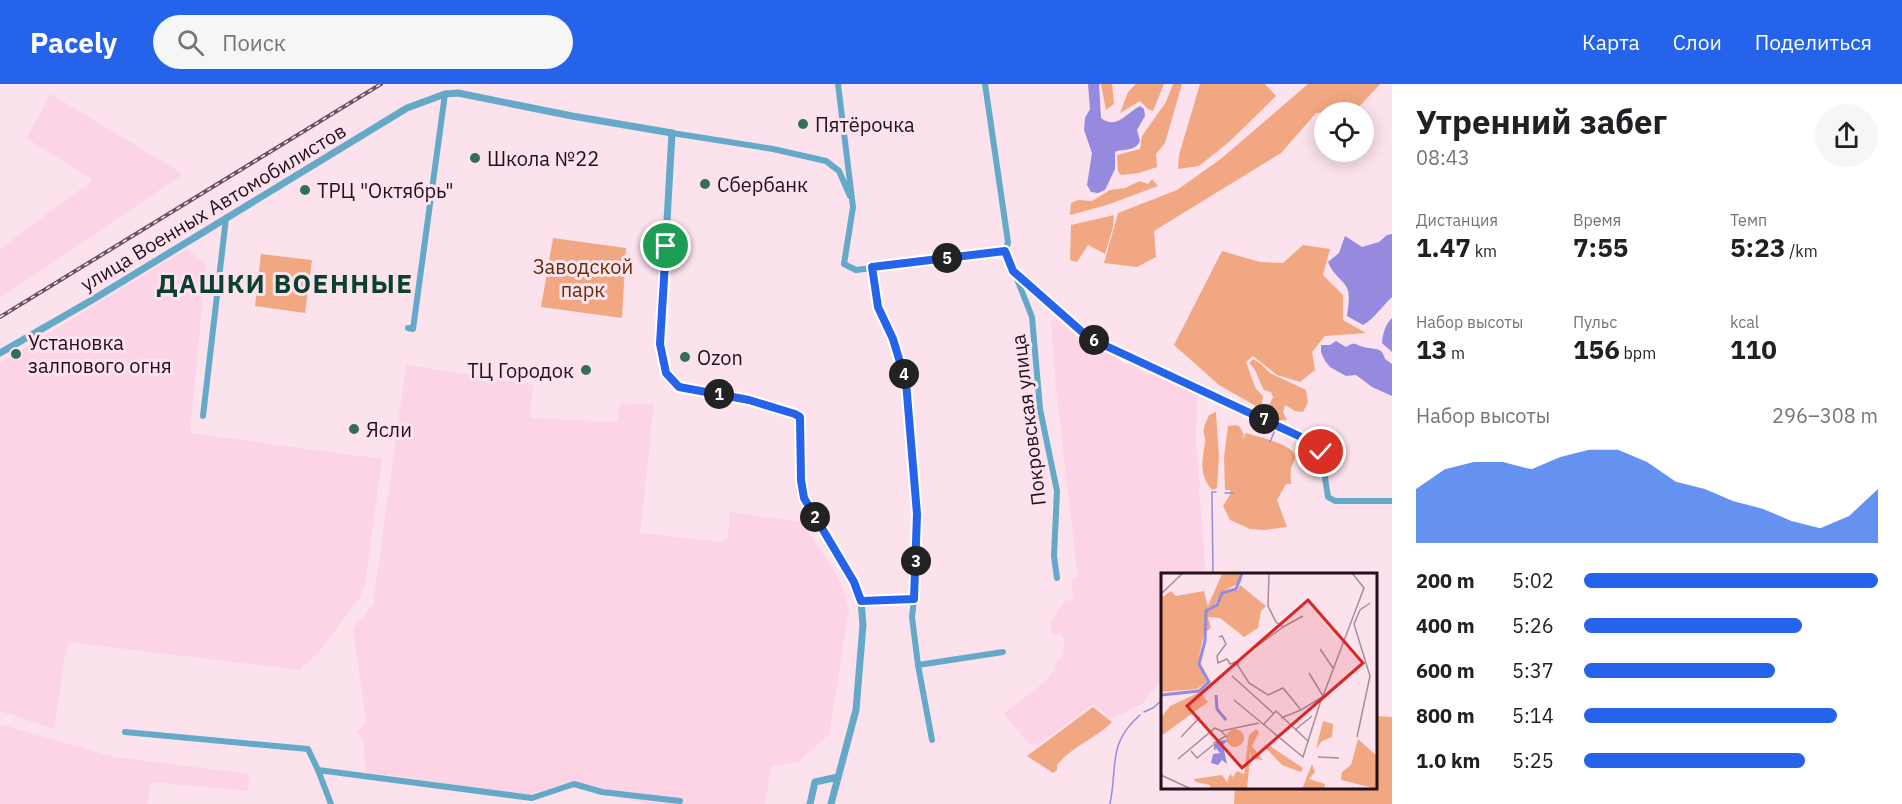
<!DOCTYPE html>
<html lang="ru">
<head>
<meta charset="utf-8">
<style>
  body { margin:0; font-family:"IBM Plex Sans",sans-serif; background:#f6f6f6; color:#202124; height:100vh; display:flex; flex-direction:column; font-size:22px; white-space:nowrap }
  * { box-sizing:border-box; margin:0 }
  p { font-size:20px; color:#757577 }
  .icon { flex:none; width:33px; height:33px; fill:none; stroke:currentColor; stroke-width:2; stroke-linecap:round; stroke-linejoin:round }
  .map { position:relative; flex:1; overflow:hidden }
  .side { display:flex; flex-direction:column; background:#fff; width:510px }
  .side>* { flex:none }
  .controls { position:absolute; left:1314px; top:18px; display:grid; gap:12px }
  .controls a { display:grid; place-items:center; width:60px; height:60px; border-radius:50%; background:#fff; box-shadow:0 3px 15px #0003; font-size:30px }
  .pin { position:absolute; display:grid; place-items:center; width:51px; height:51px; color:#fff; margin:-26px; border:3px solid #fff; border-radius:50%; box-shadow:0 2px 6px #0007 }
  .km { position:absolute; width:30px; height:30px; margin:-15px; border-radius:50%; background:#222; color:#fff; font-size:16px; line-height:30px; text-align:center }
  .round { display:grid; place-items:center; flex:none; width:63px; height:63px; border-radius:32px; background:#f6f6f6 }
  .head { display:flex; align-items:center; justify-content:space-between; height:102px; padding:0 24px }
  h1 { font-size:33px; font-weight:700; line-height:45px }
  .metrics { display:grid; grid-template-columns:repeat(3,1fr); gap:9px; height:102px; padding:6px 24px }
  .metrics div { display:grid; align-content:center }
  .metrics b { font-size:26px; font-weight:700 }
  .metrics small { font-size:16px; font-weight:400 }
  .metrics p { font-size:16px }
  .chart { height:168px; padding:12px 24px }
  .chart p { display:flex; justify-content:space-between }
  .chart svg { width:100%; height:108px; margin-top:6px; fill:#2563eb; opacity:.7 }
  ul { padding:0 24px; list-style:none; font-size:20px }
  li { display:grid; grid-template-columns:96px 72px 1fr; align-items:center; height:45px }
  li i { height:15px; border-radius:8px; background:#2563eb }
  header { display:flex; align-items:center; gap:36px; box-sizing:border-box; height:84px; padding:0 30px; background:#2563eb; color:#fff }
  header strong { font-size:28px }
  nav { display:flex; gap:33px; margin-inline-start:auto; font-size:21px }
  .search { width:420px; height:54px; background:#f6f6f6; display:flex; align-items:center; gap:15px; box-sizing:border-box; padding:0 21px; border-radius:33px; color:#757577; font-size:22px }
  main { display:flex; flex:1; min-height:0 }
  .map>svg:first-child { display:block }
  .built { fill:#fdd3e6 }
  .green { fill:#f1a882 }
  .water { fill:#958ade }
  .lines { fill:none; stroke-linecap:round; stroke-linejoin:round }
  .stream { stroke:#958ade; stroke-width:1.5 }
  .minor { stroke:#65a9c8; stroke-width:6 }
  .tertiary { stroke:#65a9c8; stroke-width:7 }
  .rail-casing { stroke:#69535e; stroke-width:4 }
  .rail { stroke:#fbe2ed; stroke-width:1.5; stroke-dasharray:4.5; stroke-linecap:butt }
  .route-casing { stroke:#fff; stroke-width:12 }
  .route { stroke:#2563eb; stroke-width:8 }
  .poi-dot { fill:#326e5a; stroke:#fbe2ed; stroke-width:2 }
  .labels { text-anchor:middle; dominant-baseline:central; stroke-width:6; stroke-linejoin:round; paint-order:stroke }
  .poi-label { font-size:20px; fill:#25101b; stroke:#fbe2ed; text-anchor:start }
  .street-label { font-size:20px; fill:#25101b; stroke:#fbe2ed }
  .park-label { font-size:20px; fill:#652e0a; stroke:#fbe2ed }
  .district-label { font-size:26px; font-weight:bold; letter-spacing:1.5px; fill:#0b3f30; stroke:#fbe2ed }
  .inset-river { fill:none; stroke:#958ade; stroke-width:3 }
  .inset-road { fill:none; stroke:#a58e99; stroke-width:1.5 }
  .view { fill:#d62828; fill-opacity:0.15; stroke:#d62828; stroke-width:3 }
  .inset-edge { fill:none; stroke:#25101b; stroke-width:3 }
</style>
</head>
<body>
<header>
<strong>Pacely</strong>
<div class="search"><svg class="icon" aria-label="search" viewBox="0 0 24 24"><circle cx="10" cy="10" r="6"/><path d="M15 15l6 6"/></svg>Поиск</div>
<nav><a>Карта</a><a>Слои</a><a>Поделиться</a></nav>
</header>
<main>
<div class="map">
<svg width="1392" height="720" viewBox="0 0 1392 720">
  <rect width="100%" height="100%" fill="#fbe2ed"/>
  <path class="built" d="M51 10 183 90 0 214V165L93 96 26 54Z
    M187 165 206 180 190 349 382 375 365 500 360 513 322 564 300 586 69 558 65 572 54 645 0 627V279Z
    M1057 236 1082 256 1083 260 1096 261 1125 280 1132 279 1146 290H1158L1180 299 1191 308H1197L1196 356 1200 403 1198 404 1202 436 1205 490H1162V596L1142 620 1112 635 1093 620 1038 661 1029 660 1003 630 1046 597 1052 588 1054 589 1057 575 1062 576 1065 554 1061 552V549L1052 550 1051 537 1065 517 1073 516 1072 495 1078 494 1056 305 1051 237Z
    M406 281 533 301 530 334 617 338 620 319 654 321 640 449 722 458 728 453 730 428 802 438 839 495 849 525 829 650 798 678 771 682 765 720H646L566 699 529 711 365 688 364 657 357 647 366 639 353 544 373 521Z
    M0 640 114 673 249 690 248 707 151 698 147 720H0Z"/>
  <path class="green" d="M1101 0H1112L1114 20 1106 26Z
    M1136 0H1164L1153 27 1148 25 1140 17 1120 29 1128 8Z
    M1173 0H1182L1165 59 1156 70 1157 83 1139 89 1121 91 1118 87 1117 71 1140 65 1142 52 1166 18Z
    M1200 0H1265L1276 12 1229 58 1199 82 1178 85 1179 71Z
    M1308 0H1380L1356 26 1316 29 1281 69 1154 147 1156 173 1137 183 1104 179 1118 129 1177 106 1222 74Z
    M1152 95 1158 102 1107 121 1070 131 1071 119 1078 116 1092 117 1110 106 1125 104 1140 97 1148 100Z
    M1114 131 1113 143 1105 170 1088 161 1077 178 1070 176 1071 141Z
    M553 154 626 164 622 234 541 223Z
    M1303 161 1330 165 1323 191 1343 211V236L1366 249 1325 252 1312 268 1315 286 1300 298 1277 291 1253 272 1246 278 1256 305 1263 312 1261 325 1219 301 1174 261 1222 167 1260 178 1283 179Z
    M261 170 312 176 305 229 255 222Z
    M1253 275 1261 280 1270 289 1306 306 1308 318 1303 328 1295 327 1285 321 1283 328 1287 336C1281 337 1276 335 1270 333L1269 321 1273 313 1271 308 1264 306C1258 296 1258 287 1249 279Z
    M1216 328 1219 372 1217 404 1212 406C1199 391 1202 377 1205 359 1206 354 1203 350 1204 345 1204 341 1208 335 1209 331Z
    M1237 341 1240 343 1244 351 1242 357 1246 349C1258 353 1290 359 1295 371 1296 376 1292 380 1291 385 1290 389 1291 395 1291 400H1286L1277 416 1287 443 1264 446 1250 445 1230 436 1223 422 1231 409 1230 406H1225L1224 373 1228 342Z
    M1093 623 1112 638C1095 655 1071 663 1057 681V686L1053 689 1027 672Z
    M1376 632 1392 633V720H1234L1235 704H1376Z"/>
  <path class="water" d="M1088 0H1099L1101 34C1117 46 1126 29 1140 22L1144 25 1145 32 1137 46 1140 57C1135 68 1125 64 1115 68V85L1105 106 1098 109 1091 108 1087 101 1092 69 1084 46 1085 34 1090 25Z
    M1392 150V213C1382 222 1375 234 1363 241L1347 232C1348 222 1351 210 1346 202 1339 192 1334 192 1328 178L1339 169 1345 152 1362 163 1379 158 1387 151Z
    M1392 234V268L1382 259C1383 249 1385 241 1392 234Z
    M1336 257 1346 263C1355 257 1355 261 1364 263 1374 266 1382 262 1385 275L1392 280V312L1372 303 1356 291 1346 292 1330 283 1325 277 1321 268V261H1330Z"/>
  <g class="lines">
    <path class="stream" d="M1278 338 1280 335
      M1270 358 1275 346
      M1225 409H1233
      M1213 490 1212 408H1216
      M1144 628 1153 624 1162 616
      M1110 720C1118 681 1107 660 1140 631"/>
    <path class="minor" d="M838 0 853 123 844 180 856 186 1006 167
      M985 0 1008 158 1006 167 1032 233 1040 325 1057 407 1054 472 1057 494
      M672 49 773 65 826 77 839 87 850 112
      M872 183 878 223 893 254 906 298 917 430 916 499 912 533 918 581 932 656
      M1015 189 1089 254 1316 360 1321 368 1328 413 1335 417H1392
      M408 244 413 245 445 10
      M203 332 226 134
      M861 517 914 515
      M918 581 1003 568
      M125 648 308 665 318 686
      M331 720 318 686 532 714 574 700 602 708 680 717"/>
    <path class="tertiary" d="M0 269 92 216 407 24 445 10 458 9 572 32 672 49 660 260 666 289 679 303 749 316 795 330 800 334 801 395 804 414 854 498 861 517 863 541 856 626 831 720
      M810 720 815 698 838 693"/>
    <defs>
      <path id="rail" d="M0 233 381 0"/>
    </defs>
    <use href="#rail" class="rail-casing"/>
    <use href="#rail" class="rail"/>
  </g>
  <g class="lines">
    <defs>
      <path id="route" d="M666 162 660 260 666 289 679 303 749 316 795 330 800 333 801 396 804 414 854 498 861 517 914 515 917 430 906 298 893 255 878 223 872 183 1005 167 1013 187 1089 254 1316 360 1321 368"/>
    </defs>
    <use href="#route" class="route-casing"/>
    <use href="#route" class="route"/>
  </g>
  <g class="poi-dot">
    <circle cx="803" cy="40" r="6"/>
    <circle cx="475" cy="74" r="6"/>
    <circle cx="705" cy="100" r="6"/>
    <circle cx="305" cy="106" r="6"/>
    <circle cx="16" cy="270" r="6"/>
    <circle cx="685" cy="273" r="6"/>
    <circle cx="586" cy="286" r="6"/>
    <circle cx="354" cy="345" r="6"/>
  </g>
  <g class="labels">
    <g class="poi-label">
      <text x="815" y="40">Пятёрочка</text>
      <text x="487" y="74">Школа №22</text>
      <text x="717" y="100">Сбербанк</text>
      <text x="317" y="106">ТРЦ "Октябрь"</text>
      <text x="28" y="258">Установка<tspan x="28" dy="23">залпового огня</tspan></text>
      <text x="697" y="273">Ozon</text>
      <text x="574" y="286" text-anchor="end">ТЦ Городок</text>
      <text x="366" y="345">Ясли</text>
    </g>
    <g class="street-label">
      <text transform="translate(213 123) rotate(-31)">улица Военных Автомобилистов</text>
      <text transform="translate(1028 336) rotate(-97)">Покровская улица</text>
    </g>
    <g class="park-label">
      <text x="583" y="182">Заводской<tspan x="583" dy="23">парк</tspan></text>
    </g>
    <g class="district-label">
      <text x="285" y="199">ДАШКИ ВОЕННЫЕ</text>
    </g>
  </g>
  <g transform="translate(1161 489)">
    <rect width="216" height="216" fill="#fbe2ed"/>
    <path d="M82 0 80 9 61 19 53 33 46 35 61 1ZM79 12 105 33 100 38 97 55 83 64 59 45 47 44 50 55 43 60 37 89 46 109 36 116 0 119V25L10 18 15 23 43 18 48 38 56 33 62 21 77 17ZM39 119 47 129 0 163V145L9 133ZM162 148 172 151 171 164 161 168 155 176ZM95 156 98 159 91 173 102 187 90 185V175L86 216H49V212L35 209 33 206 61 202 66 209 69 201 72 204 76 198 83 201 88 162ZM65 165a9 9 0 1 1 18 0a9 9 0 1 1-18 0ZM197 166 216 183V216L180 207 181 199 190 192ZM103 173H109L142 195 140 199 121 192ZM151 191 154 199 148 206 164 211 163 216H141Z" fill="#f1a882"/>
    <path d="M67 167 62 172 66 191 61 187 57 192 50 190 52 181 59 180 53 173 56 168Z" fill="#958ade"/>
    <path class="inset-river" d="M0 122 38 118 48 109 38 91 44 68 45 38 56 32 61 20 75 16 81 0M55 122 56 136 65 147"/>
    <path class="inset-road" d="M0 21 22 0M193 51 209 103 196 164M193 51 199 37 209 30M122 54 142 43M58 64 61 63 65 71 56 83 57 90 66 86 69 91 77 88V93M159 76 172 95M88 79 122 54 115 49 107 33 108 0M74 88 88 110 107 122 122 115 140 137 161 124M148 100 162 123M71 103 112 140M162 123 203 15 191 0M73 127 142 184 161 124M120 145 140 137M102 152 115 138 148 169M134 157 151 143M20 164 39 144M54 177 53 170 65 163 60 158M30 178 36 185 52 172M157 184 178 185M17 186 54 155 60 158 98 150M0 202 30 216"/>
    <path class="view" d="M147 27 202 90 81 195 26 133Z"/>
    <rect width="216" height="216" class="inset-edge"/>
  </g>
</svg>
<div class="controls">
<a><svg class="icon" aria-label="locate" viewBox="0 0 24 24"><circle cx="12" cy="12" r="6"/><path d="M12 2v4M12 18v4M2 12h4M18 12h4"/></svg></a>
</div>
<div class="pin" style="left:666px;top:162px;background:#1e9e55"><svg class="icon" aria-label="arrive" viewBox="0 0 24 24"><path d="M6 21V4h12l-3 4 3 4H6"/></svg></div>
<div class="pin" style="left:1321px;top:368px;background:#d93025"><svg class="icon" aria-label="check" viewBox="0 0 24 24"><path d="M5 12l5 5 9-10"/></svg></div>
<b class="km" style="left:719px;top:310px">1</b>
<b class="km" style="left:815px;top:433px">2</b>
<b class="km" style="left:916px;top:477px">3</b>
<b class="km" style="left:904px;top:290px">4</b>
<b class="km" style="left:947px;top:174px">5</b>
<b class="km" style="left:1094px;top:256px">6</b>
<b class="km" style="left:1264px;top:335px">7</b>
</div>
<section class="side">
<div class="head"><div><h1>Утренний забег</h1><p>08:43</p></div><a class="round"><svg class="icon" aria-label="share" viewBox="0 0 24 24"><path d="M12 15V3M7 8l5-5 5 5M5 13v7h14v-7"/></svg></a></div>
<div class="metrics">
<div><p>Дистанция</p><b>1.47<small> km</small></b></div>
<div><p>Время</p><b>7:55</b></div>
<div><p>Темп</p><b>5:23<small> /km</small></b></div>
</div>
<div class="metrics">
<div><p>Набор высоты</p><b>13<small> m</small></b></div>
<div><p>Пульс</p><b>156<small> bpm</small></b></div>
<div><p>kcal</p><b>110</b></div>
</div>
<div class="chart"><p><span>Набор высоты</span>296–308 m</p>
<svg viewBox="0 0 160 44" preserveAspectRatio="none"><path d="M0 44V22L10 14L20 11L30 11L40 14L50 9L60 6L70 6L80 11L90 19L100 22L110 27L120 30L130 35L140 38L150 33L160 22V44z"/></svg>
</div>
<ul>
<li><b>200 m</b>5:02<i style="width:100%"></i></li>
<li><b>400 m</b>5:26<i style="width:74%"></i></li>
<li><b>600 m</b>5:37<i style="width:65%"></i></li>
<li><b>800 m</b>5:14<i style="width:86%"></i></li>
<li><b>1.0 km</b>5:25<i style="width:75%"></i></li>
</ul>
</section>
</main>
</body>
</html>
